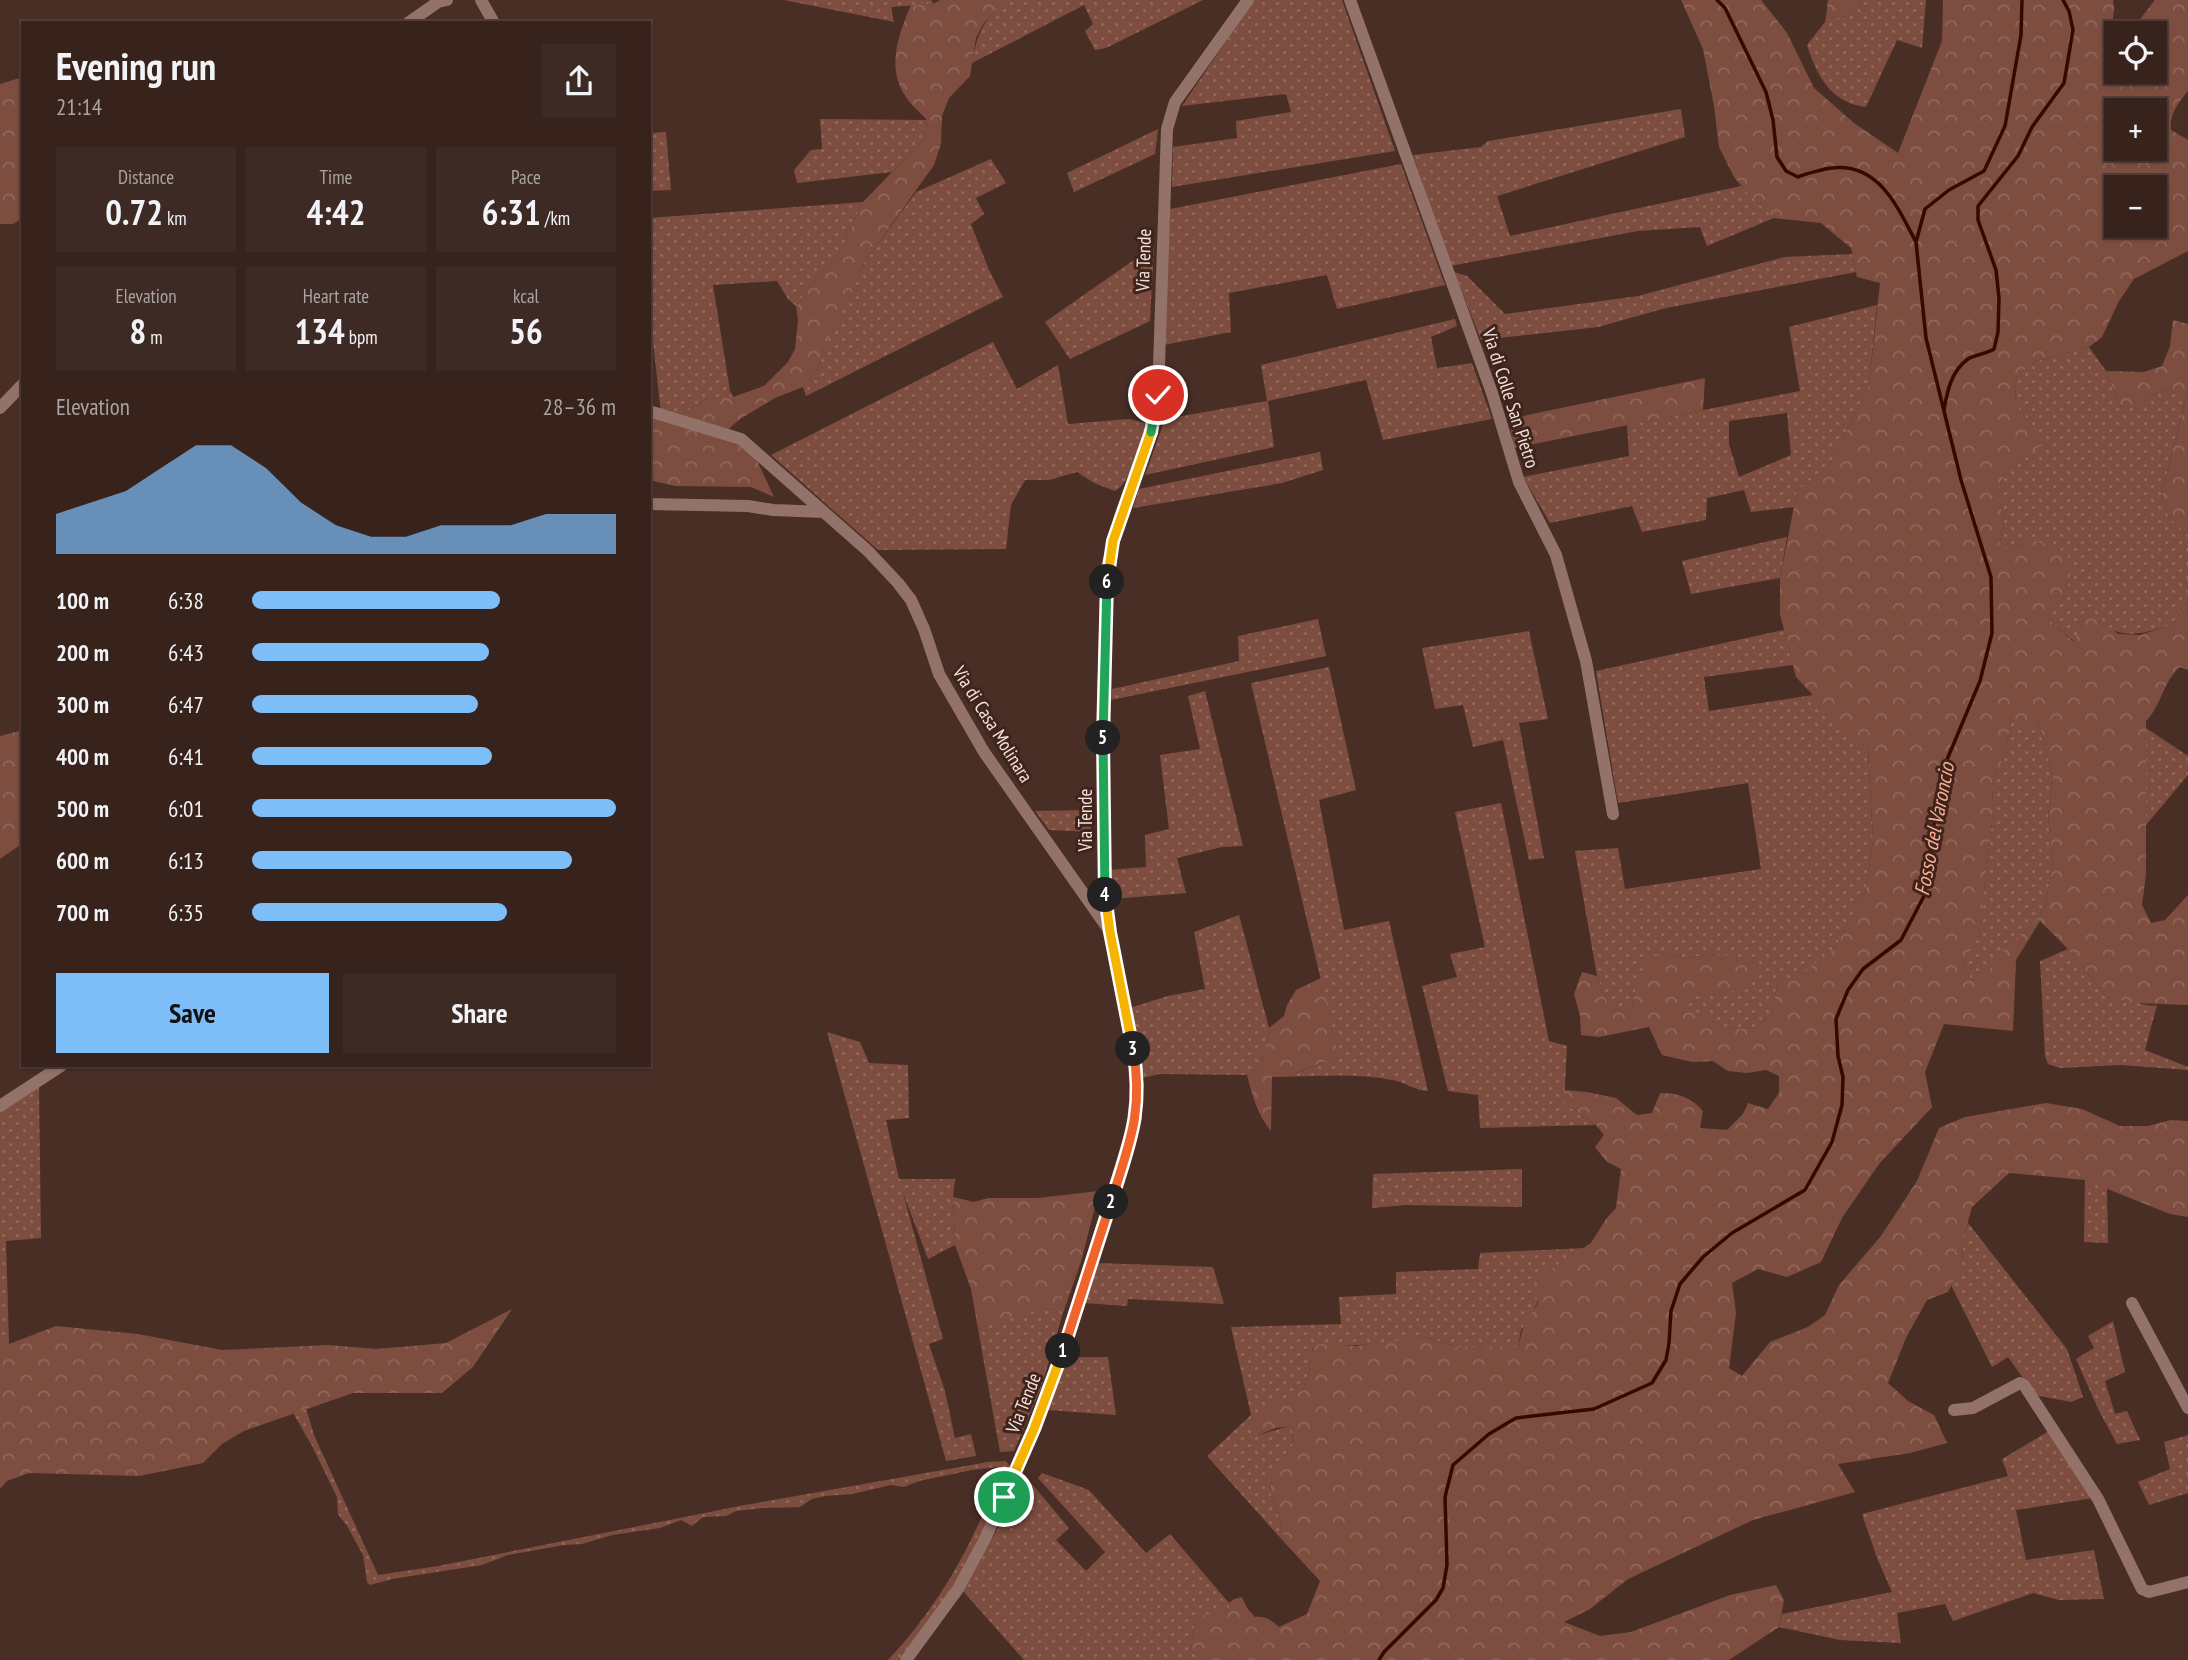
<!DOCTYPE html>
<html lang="en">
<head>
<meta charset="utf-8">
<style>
  body { margin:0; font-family:"PT Sans Narrow",sans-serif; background:#3e2a25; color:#f1f3f6; height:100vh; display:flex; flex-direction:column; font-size:26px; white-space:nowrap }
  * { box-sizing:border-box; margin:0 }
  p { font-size:23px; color:#aaa4a3 }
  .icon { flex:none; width:38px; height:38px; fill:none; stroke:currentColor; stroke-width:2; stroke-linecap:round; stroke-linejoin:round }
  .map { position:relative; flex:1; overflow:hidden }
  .sheet { position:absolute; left:21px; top:21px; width:630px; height:1046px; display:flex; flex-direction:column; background:#37221c; border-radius:0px; box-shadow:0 2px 5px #0004,0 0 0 2px #513f3b }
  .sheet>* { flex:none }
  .tools { position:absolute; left:2104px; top:21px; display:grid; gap:14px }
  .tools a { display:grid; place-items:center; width:63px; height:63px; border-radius:0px; background:#37221c; box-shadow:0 2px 5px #0004,0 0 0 2px #513f3b; font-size:35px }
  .pin { position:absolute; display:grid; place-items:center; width:60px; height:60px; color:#fff; margin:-30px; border:4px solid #fff; border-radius:50%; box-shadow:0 2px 7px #0007 }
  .km { position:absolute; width:35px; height:35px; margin:-18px; border-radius:50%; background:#222; color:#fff; font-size:19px; line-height:35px; text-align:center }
  .round { display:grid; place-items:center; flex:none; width:74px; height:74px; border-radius:0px; background:#3e2a25 }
  .head { display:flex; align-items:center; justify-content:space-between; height:119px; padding:0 35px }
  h1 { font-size:38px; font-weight:600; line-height:52px }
  .metrics { display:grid; grid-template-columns:repeat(3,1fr); gap:10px; height:119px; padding:7px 35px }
  .metrics div { display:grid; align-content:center; border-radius:0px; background:#3e2a25; text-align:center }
  .metrics b { font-size:35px; font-weight:600 }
  .metrics small { font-size:19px; font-weight:400 }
  .metrics p { font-size:19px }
  .chart { height:196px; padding:14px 35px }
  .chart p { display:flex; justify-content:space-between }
  .chart svg { width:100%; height:126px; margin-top:7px; fill:#7dbef9; opacity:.7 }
  .action { display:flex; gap:14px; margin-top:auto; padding:14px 35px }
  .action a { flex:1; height:80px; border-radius:0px; background:#7dbef9; color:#111; font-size:28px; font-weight:600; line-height:80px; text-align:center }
  .action a+a { background:#3e2a25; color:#f1f3f6 }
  ul { padding:0 35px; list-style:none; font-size:23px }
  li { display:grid; grid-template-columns:112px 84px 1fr; align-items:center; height:52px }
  li i { height:18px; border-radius:9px; background:#7dbef9 }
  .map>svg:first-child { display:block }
  .grass { fill:url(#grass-dots); fill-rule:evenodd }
  .forest { fill:url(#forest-crowns); fill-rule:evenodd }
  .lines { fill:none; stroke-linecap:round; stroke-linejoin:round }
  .stream { stroke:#360800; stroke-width:3.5 }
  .minor { stroke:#937269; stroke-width:12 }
  .split-1-casing { stroke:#fff; stroke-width:14 }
  .split-2-casing { stroke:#fff; stroke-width:14 }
  .split-3-casing { stroke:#fff; stroke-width:14 }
  .split-4-casing { stroke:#fff; stroke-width:14 }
  .split-5-casing { stroke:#fff; stroke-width:14 }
  .split-6-casing { stroke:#fff; stroke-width:14 }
  .split-7-casing { stroke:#fff; stroke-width:14 }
  .split-8-casing { stroke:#fff; stroke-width:14 }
  .split-1 { stroke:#f5b400; stroke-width:9 }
  .split-2 { stroke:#f0652b; stroke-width:9 }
  .split-3 { stroke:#f0652b; stroke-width:9 }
  .split-4 { stroke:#f5b400; stroke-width:9 }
  .split-5 { stroke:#22a559; stroke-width:9 }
  .split-6 { stroke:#22a559; stroke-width:9 }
  .split-7 { stroke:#f5b400; stroke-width:9 }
  .split-8 { stroke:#22a559; stroke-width:9 }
  .labels { text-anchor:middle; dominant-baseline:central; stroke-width:6; stroke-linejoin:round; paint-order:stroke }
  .street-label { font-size:19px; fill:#f3e1db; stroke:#3f241c }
  .water-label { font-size:21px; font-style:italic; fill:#fdad95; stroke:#3f241c }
</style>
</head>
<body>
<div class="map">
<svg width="2188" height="1660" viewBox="0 0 2188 1660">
  <defs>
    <pattern id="grass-dots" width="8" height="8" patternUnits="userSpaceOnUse" patternTransform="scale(1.75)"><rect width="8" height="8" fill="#7d4e3f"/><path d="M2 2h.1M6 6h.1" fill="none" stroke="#90675a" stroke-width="1.8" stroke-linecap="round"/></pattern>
    <pattern id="forest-crowns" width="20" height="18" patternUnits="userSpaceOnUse" patternTransform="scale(1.75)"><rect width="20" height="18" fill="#7d4e3f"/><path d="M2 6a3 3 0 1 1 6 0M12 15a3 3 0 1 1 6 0" fill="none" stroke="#90675a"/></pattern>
  </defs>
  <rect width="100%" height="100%" fill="#492e26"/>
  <path class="grass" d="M784 0H931L934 4 891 7 894 22Z
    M1005 0H1203L1106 48 1095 50 1085 31 1093 24 1084 5 972 63C977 34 983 21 1005 0Z
    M1254 0H1342L1395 151 1172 187 1173 147 1237 138 1236 121 1291 112 1286 94 1182 106Z
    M1861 0H1926L1922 48 1897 40 1866 107C1831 103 1817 76 1807 45L1825 22 1826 17 1840 18 1857 12Z
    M1681 109 1685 137 1497 196 1510 236 1741 186 1774 218 1707 246 1700 227 1638 231 1450 266 1413 155 1481 147 1488 141Z
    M820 119 927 120 925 138 892 172 797 183 794 170 811 150 822 149Z
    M1158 129 1155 154 1074 192 1067 173Z
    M666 132 671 190 649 191V133Z
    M991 159 1006 183 976 198 984 214 971 224 989 270 1003 297 806 396 803 387 818 369 823 350 847 295 864 263 916 192Z
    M1401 164 1445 285 1337 309 1327 275 1229 293 1231 332 1164 345 1170 209Z
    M863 202 837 258 817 277 796 306 788 299 777 281 713 285 730 391 733 397H709L677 418 661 413 649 307V218Z
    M1154 246 1150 321 1070 359 1045 322Z
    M1852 254 1856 272 1666 308 1598 327 1481 340 1454 272 1467 276 1505 314 1638 296 1785 257Z
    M1877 305 1869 385 1830 465 1797 491 1794 507 1751 512 1744 490 1707 498 1706 520 1642 532 1632 506 1550 523 1523 477 1629 456 1627 425 1800 391 1789 327ZM1787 413 1791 455 1739 477 1729 444V421Z
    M1455 319 1457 326 1431 337 1437 368 1472 363 1492 419 1383 440 1366 380 1268 401 1274 447 1145 475 1165 419 1267 401 1261 365Z
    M993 342 1017 389 1058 365 1068 424 1129 419 1148 423C1142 442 1132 482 1115 491L1094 483 1077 472 1049 480H1025L1011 505 1006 549 878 550 771 455Z
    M2089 347 2106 371 2121 407 2142 403 2159 391 2187 393 2161 497 2169 517 2188 535V600L2172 625C2128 638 2126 637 2084 618L2075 642 2054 625 2046 615 2030 540 2012 549H1999L2004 521 1997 491 2008 468 2030 455 2029 421 2016 406 2015 378 2034 362Z
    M1320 452 1323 470 1282 483 1133 508 1139 489Z
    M1787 537 1780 578 1691 594 1682 561Z
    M1318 619 1326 656 1111 700 1112 689 1239 661 1238 636Z
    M1784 630 1793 665 1704 677 1709 711 1813 695 1868 749 1873 841 1865 892 1835 948 1801 975 1777 983 1772 1014C1767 1018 1760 1025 1754 1027 1725 1035 1702 1016 1680 1001L1690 995 1716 996 1715 954 1687 958 1662 953 1634 994 1632 1011 1610 1009 1597 976 1575 851 1618 848 1625 889 1761 869 1748 783 1618 803 1596 671Z
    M1529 631 1548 719 1519 723 1544 858 1529 860 1503 740 1473 747 1463 705 1435 709 1422 648Z
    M1329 667 1356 790 1319 800 1344 930 1389 921 1428 1091C1415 1091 1405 1082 1392 1080 1353 1072 1311 1077 1271 1077L1297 1073 1337 1057V1048L1251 683Z
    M1205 691 1243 846 1222 847 1177 858 1186 893 1112 899 1109 870 1146 867 1145 835 1169 829 1160 755 1200 749 1188 696Z
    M2038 719 2053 779 2048 816 2053 866 2044 910 2028 929 2007 945 1987 975 1972 981 1963 964 1979 935 1993 812 1992 781 2005 755 2011 721Z
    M2146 728 2188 756V775L2146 825Z
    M1501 803 1549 1041 1567 1046 1564 1103 1596 1125 1480 1128 1478 1095 1448 1091 1422 986 1457 977 1450 954 1485 947 1455 812Z
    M1090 810 1091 832 1049 830 1035 811Z
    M1239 915 1269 1028C1268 1042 1262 1051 1262 1065L1247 1075 1159 1074 1143 1078 1126 1009 1168 996 1205 989 1194 932Z
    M2068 949 2107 997 2152 1006 2157 1005 2145 1050 2188 1067V1070L2121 1065 2060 1068 2048 1064 2045 1056 2040 961Z
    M827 1032 860 1042 869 1063 908 1065 909 1118 886 1120 899 1179H955L953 1197 955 1245 928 1259 903 1193 943 1339 929 1344 945 1391 955 1438 971 1434 976 1456 946 1461Z
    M39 1085 41 1238 6 1241 9 1344H0V1111Z
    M1522 1169V1207L1406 1205 1372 1208 1373 1174Z
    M2085 1179 2107 1188 2108 1243 2084 1242Z
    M1968 1223 2067 1349 2083 1397 2071 1402 2035 1395 2008 1357 1992 1367 1951 1285 1962 1264 1963 1240Z
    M1585 1248 1551 1269 1533 1312 1521 1330 1518 1347H1457L1425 1337 1380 1344 1313 1347 1308 1377 1303 1390 1284 1401 1258 1435 1293 1425 1292 1446 1270 1476 1271 1494 1280 1520 1284 1542 1207 1456 1251 1415 1231 1327 1341 1324 1339 1297 1396 1294V1272L1478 1269 1480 1253Z
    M1081 1262 1062 1316 1041 1388 1014 1451 1000 1452 978 1329 1067 1291Z
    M1097 1263 1213 1267 1224 1304 1128 1299 1127 1306 1084 1303Z
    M2113 1321 2125 1372 2105 1381 2115 1414 2127 1411 2140 1440 2117 1444 2099 1411 2076 1359 2094 1348 2088 1336Z
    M1068 1357H1108L1116 1415 1047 1410Z
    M306 1408 314 1435 378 1575 438 1566 745 1505 988 1462 1006 1461 1011 1468C993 1508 977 1548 954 1586 938 1612 918 1636 899 1660H888C929 1617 962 1564 985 1509 990 1495 997 1481 998 1467L972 1470 919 1481 904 1487 891 1485 852 1494 825 1496 812 1499 800 1507 763 1508 736 1511 726 1516 703 1517 692 1526 681 1520 660 1528 612 1535 582 1544 564 1545 508 1555 482 1565 392 1579 370 1585 367 1582 363 1555 347 1526 338 1514 337 1497 312 1446 293 1413Z
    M2049 1431 2093 1498 2016 1510 2026 1560 2094 1550 2104 1599 2059 1600 2033 1593 1953 1621 1945 1604 1897 1613 1901 1643 1840 1640 1779 1627 1782 1614 1892 1592 1877 1558 1862 1514 2008 1476 2002 1459Z
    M2188 1435V1493L2149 1505 2138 1482 2170 1469 2164 1442Z
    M1022 1472 1069 1528 1056 1540 1086 1571 1105 1552 1038 1478 1042 1473 1089 1490 1146 1553 1170 1534 1229 1603V1609L1195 1620 1191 1651 1201 1657V1660H1024L963 1591 998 1528Z"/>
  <path class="forest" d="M940 0H1005L984 23 976 38 970 76 949 98 942 116 941 144 934 165 862 266 823 350 818 369 803 387 775 398 740 419 724 433 754 454 774 497 751 487 675 486 649 480V410L677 418 709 397H733L764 386 788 362 795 349 798 320 796 306 817 277 837 258 863 202 925 138 927 120C921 113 913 107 908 100 885 70 898 36 911 5L933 4Z
    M1681 0H1761L1787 33 1814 88 1854 123 1898 153 1942 41 1943 0H2113L2114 8 2111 40 2116 37V72H2154V33H2120L2141 18 2155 0H2188V91C2178 103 2169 115 2171 130L2188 140V251L2134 279 2119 301 2102 337 2089 347 2034 362 2015 378 2016 406 2029 421 2044 442 2030 455 2008 468 1997 491 2004 521 1999 549H2012L2030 540 2056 546 2068 556 2071 578 2059 606 2046 615 2054 625 2074 642 2084 618 2093 614 2118 634 2140 635 2172 625 2188 600V670L2180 667C2163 681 2162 705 2146 721V874L2142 905 2151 923 2165 920 2188 895V1005L2134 1003 2107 997 2068 949 2040 921 2016 960 2013 1031 1944 1024 1925 1072 1932 1107 1879 1164 1842 1218 1821 1262 1787 1277 1758 1269 1732 1283 1736 1313 1729 1368 1742 1376 1770 1342 1808 1327 1825 1315 1839 1285 1881 1236 1917 1181 1939 1128 1965 1117 2046 1103 2082 1109 2120 1126H2148L2171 1120 2188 1121V1217L2170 1214 2085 1180 2009 1173 1972 1207 1963 1240 1962 1264 1948 1292 1927 1300 1906 1338 1888 1383 1908 1401 1934 1415 1947 1443 1910 1453 1838 1464 1855 1492 1753 1520 1628 1579 1590 1609 1564 1622 1600 1636 1631 1632 1730 1595 1776 1585 1784 1600 1779 1627 1729 1660H1201V1657L1191 1651 1195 1620 1202 1616 1229 1609V1603L1234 1599 1242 1597 1247 1608 1255 1617C1266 1616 1271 1620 1279 1627L1307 1614 1320 1581 1284 1542 1280 1520 1271 1494 1270 1475 1292 1446 1293 1426 1276 1428 1258 1435 1250 1427 1251 1415 1303 1390 1308 1377 1313 1347 1320 1344 1356 1346 1425 1337 1457 1347H1518L1526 1317 1533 1312 1538 1302 1532 1288 1539 1271 1551 1269 1591 1243 1606 1219 1616 1208 1621 1169 1607 1162 1595 1147 1604 1135 1596 1125 1564 1103V1090L1587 1092 1616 1098 1637 1115 1652 1113 1660 1093C1678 1093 1691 1097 1703 1111L1700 1128 1727 1130 1743 1114 1748 1103 1768 1109 1779 1093V1076L1766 1070 1747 1073 1728 1071 1713 1061 1692 1062 1662 1055 1649 1027 1599 1037 1581 1035 1580 1016 1574 994 1582 972 1597 976 1610 1009 1632 1011 1634 994 1647 960 1662 953 1687 958 1715 954 1749 958 1764 970C1752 983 1733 994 1714 996 1701 997 1692 993 1681 1001 1702 1016 1726 1035 1754 1027 1760 1025 1767 1018 1772 1014L1777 983 1801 974 1835 948 1865 892 1873 841 1868 749 1834 718 1796 677 1780 614V578L1797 491 1830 465 1869 385 1880 283 1857 277 1851 248 1821 223 1774 218 1750 196 1734 177 1719 147 1714 106 1703 49ZM2116 110H2154V149H2116ZM2116 187H2154V226H2116ZM2038 719 2053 779 2048 816 2053 866 2044 910 2028 929 2007 945 1987 974 1972 981 1963 964 1979 936 1993 812 1992 781 2005 755 2011 721 2027 726Z
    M1828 0H1861L1857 12 1840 18 1826 17Z
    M23 77V218L13 224H0V84Z
    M2173 320 2188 324V535L2169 517 2161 497 2187 394 2159 391 2139 405 2121 407 2106 371 2144 372 2162 366 2170 346Z
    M1705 378 1703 410 1514 448 1509 419Z
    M23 730V843L0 859V736Z
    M1321 978 1337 1048V1057L1291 1075 1272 1077 1271 1131C1258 1116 1252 1095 1247 1075L1262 1065C1262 1052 1268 1042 1269 1028L1284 1016 1287 1005 1296 990Z
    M1099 1191 1081 1262 1067 1291 1055 1306 1007 1318 978 1329 971 1289 955 1245 953 1197 974 1202 988 1198H1038Z
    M512 1309 473 1367 442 1393H353L244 1431 222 1444 203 1463 139 1476 29 1473 7 1481 0 1489V1344H9L56 1326 138 1334 222 1350 328 1345 376 1349 446 1343Z"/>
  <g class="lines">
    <path class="stream" d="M1717 0 1725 8 1766 92 1773 120 1777 157 1786 171 1798 177C1807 173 1815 172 1825 169 1876 158 1896 204 1916 242
      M1944 410C1947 392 1951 371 1968 359 1974 355 1986 354 1994 349L1998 332 1999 298 1996 270 1978 220V206L2018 156 2032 127 2064 83 2073 30 2069 11 2063 0
      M1379 1660 1384 1652 1436 1600 1443 1588 1447 1565 1445 1497 1453 1465 1489 1434 1516 1418 1594 1409 1652 1383 1666 1360 1669 1343 1671 1311 1680 1284 1703 1257 1732 1233 1805 1190 1832 1142 1842 1105 1843 1077 1838 1056 1836 1019 1848 990 1863 969 1901 940 1924 896 1941 774 1980 681 1992 633 1991 577 1961 480 1926 338 1916 242 1925 209 1949 190 1984 171 2005 126 2021 35 2022 0"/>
    <path class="minor" d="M481 0 494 23
      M1350 0 1492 393 1519 482 1556 555 1586 661 1613 814
      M408 23 438 2 447 0
      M0 408 23 384
      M649 411 741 439 868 551 898 583 911 600 924 629 939 674 984 752 1109 930
      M649 504 748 506 773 510 824 512
      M0 1106 61 1066
      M2132 1303 2188 1408
      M1954 1410 1973 1408 2020 1383 2024 1385 2098 1499 2142 1589 2149 1592 2188 1582
      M906 1660 958 1589 985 1539 1034 1429 1071 1328 1136 1117 1137 1072 1110 932 1104 887 1103 706 1107 567 1120 517 1150 434 1158 395 1167 129 1175 102 1248 0"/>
  </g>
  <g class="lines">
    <defs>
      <path id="split-1" d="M1004 1497 1034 1429 1063 1351"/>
      <path id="split-2" d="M1063 1351 1111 1202"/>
      <path id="split-3" d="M1111 1202C1129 1144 1144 1112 1133 1049"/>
      <path id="split-4" d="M1105 895 1110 932 1133 1049"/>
      <path id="split-5" d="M1103 738 1105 895"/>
      <path id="split-6" d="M1103 738 1107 582"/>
      <path id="split-7" d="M1107 582 1113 541 1151 432"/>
      <path id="split-8" d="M1151 432 1158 395"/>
    </defs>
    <use href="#split-1" class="split-1-casing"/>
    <use href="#split-2" class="split-2-casing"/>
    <use href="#split-3" class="split-3-casing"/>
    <use href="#split-4" class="split-4-casing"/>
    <use href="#split-5" class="split-5-casing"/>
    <use href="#split-6" class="split-6-casing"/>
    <use href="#split-7" class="split-7-casing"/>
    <use href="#split-8" class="split-8-casing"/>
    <use href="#split-1" class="split-1"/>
    <use href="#split-2" class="split-2"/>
    <use href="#split-3" class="split-3"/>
    <use href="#split-4" class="split-4"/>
    <use href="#split-5" class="split-5"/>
    <use href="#split-6" class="split-6"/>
    <use href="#split-7" class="split-7"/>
    <use href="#split-8" class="split-8"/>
  </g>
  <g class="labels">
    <g class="street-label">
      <text transform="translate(1143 260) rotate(-88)">Via Tende</text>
      <text transform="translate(1511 398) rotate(72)">Via di Colle San Pietro</text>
      <text transform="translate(993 724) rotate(58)">Via di Casa Molinara</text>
      <text transform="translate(1085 820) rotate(-90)">Via Tende</text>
      <text transform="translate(1023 1403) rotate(-68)">Via Tende</text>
    </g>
    <g class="water-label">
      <text transform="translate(1934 829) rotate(-79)">Fosso del Varoncio</text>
    </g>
  </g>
</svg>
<div class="tools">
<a><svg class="icon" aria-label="locate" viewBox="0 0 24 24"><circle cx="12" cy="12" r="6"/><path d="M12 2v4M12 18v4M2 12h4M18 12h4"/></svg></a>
<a>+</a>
<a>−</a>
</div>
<div class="pin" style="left:1004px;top:1497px;background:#1e9e55"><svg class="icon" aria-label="arrive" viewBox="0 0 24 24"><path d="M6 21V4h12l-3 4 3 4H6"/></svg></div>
<div class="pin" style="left:1158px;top:395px;background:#d93025"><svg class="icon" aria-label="check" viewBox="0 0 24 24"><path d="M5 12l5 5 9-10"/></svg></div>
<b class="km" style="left:1063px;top:1351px">1</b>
<b class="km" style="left:1111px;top:1202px">2</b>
<b class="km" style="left:1133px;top:1049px">3</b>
<b class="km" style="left:1105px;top:895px">4</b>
<b class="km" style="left:1103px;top:738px">5</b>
<b class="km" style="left:1107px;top:582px">6</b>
<section class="sheet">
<div class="head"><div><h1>Evening run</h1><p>21:14</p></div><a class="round"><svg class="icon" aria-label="share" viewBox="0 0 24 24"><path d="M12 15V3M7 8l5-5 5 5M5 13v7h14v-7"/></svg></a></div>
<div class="metrics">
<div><p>Distance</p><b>0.72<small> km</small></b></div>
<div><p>Time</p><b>4:42</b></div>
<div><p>Pace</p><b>6:31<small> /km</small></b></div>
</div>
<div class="metrics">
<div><p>Elevation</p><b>8<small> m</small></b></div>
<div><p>Heart rate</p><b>134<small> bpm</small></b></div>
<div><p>kcal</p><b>56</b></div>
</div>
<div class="chart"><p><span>Elevation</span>28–36 m</p>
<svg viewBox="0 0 160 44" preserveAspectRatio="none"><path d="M0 44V30L10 26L20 22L30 14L40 6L50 6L60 14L70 26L80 34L90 38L100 38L110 34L120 34L130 34L140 30L150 30L160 30V44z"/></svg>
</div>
<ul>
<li><b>100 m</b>6:38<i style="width:68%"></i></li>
<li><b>200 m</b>6:43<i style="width:65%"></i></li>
<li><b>300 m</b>6:47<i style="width:62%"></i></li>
<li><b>400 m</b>6:41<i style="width:66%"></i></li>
<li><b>500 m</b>6:01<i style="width:100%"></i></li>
<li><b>600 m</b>6:13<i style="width:88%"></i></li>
<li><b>700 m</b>6:35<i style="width:70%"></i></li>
</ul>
<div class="action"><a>Save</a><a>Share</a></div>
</section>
</div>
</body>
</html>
